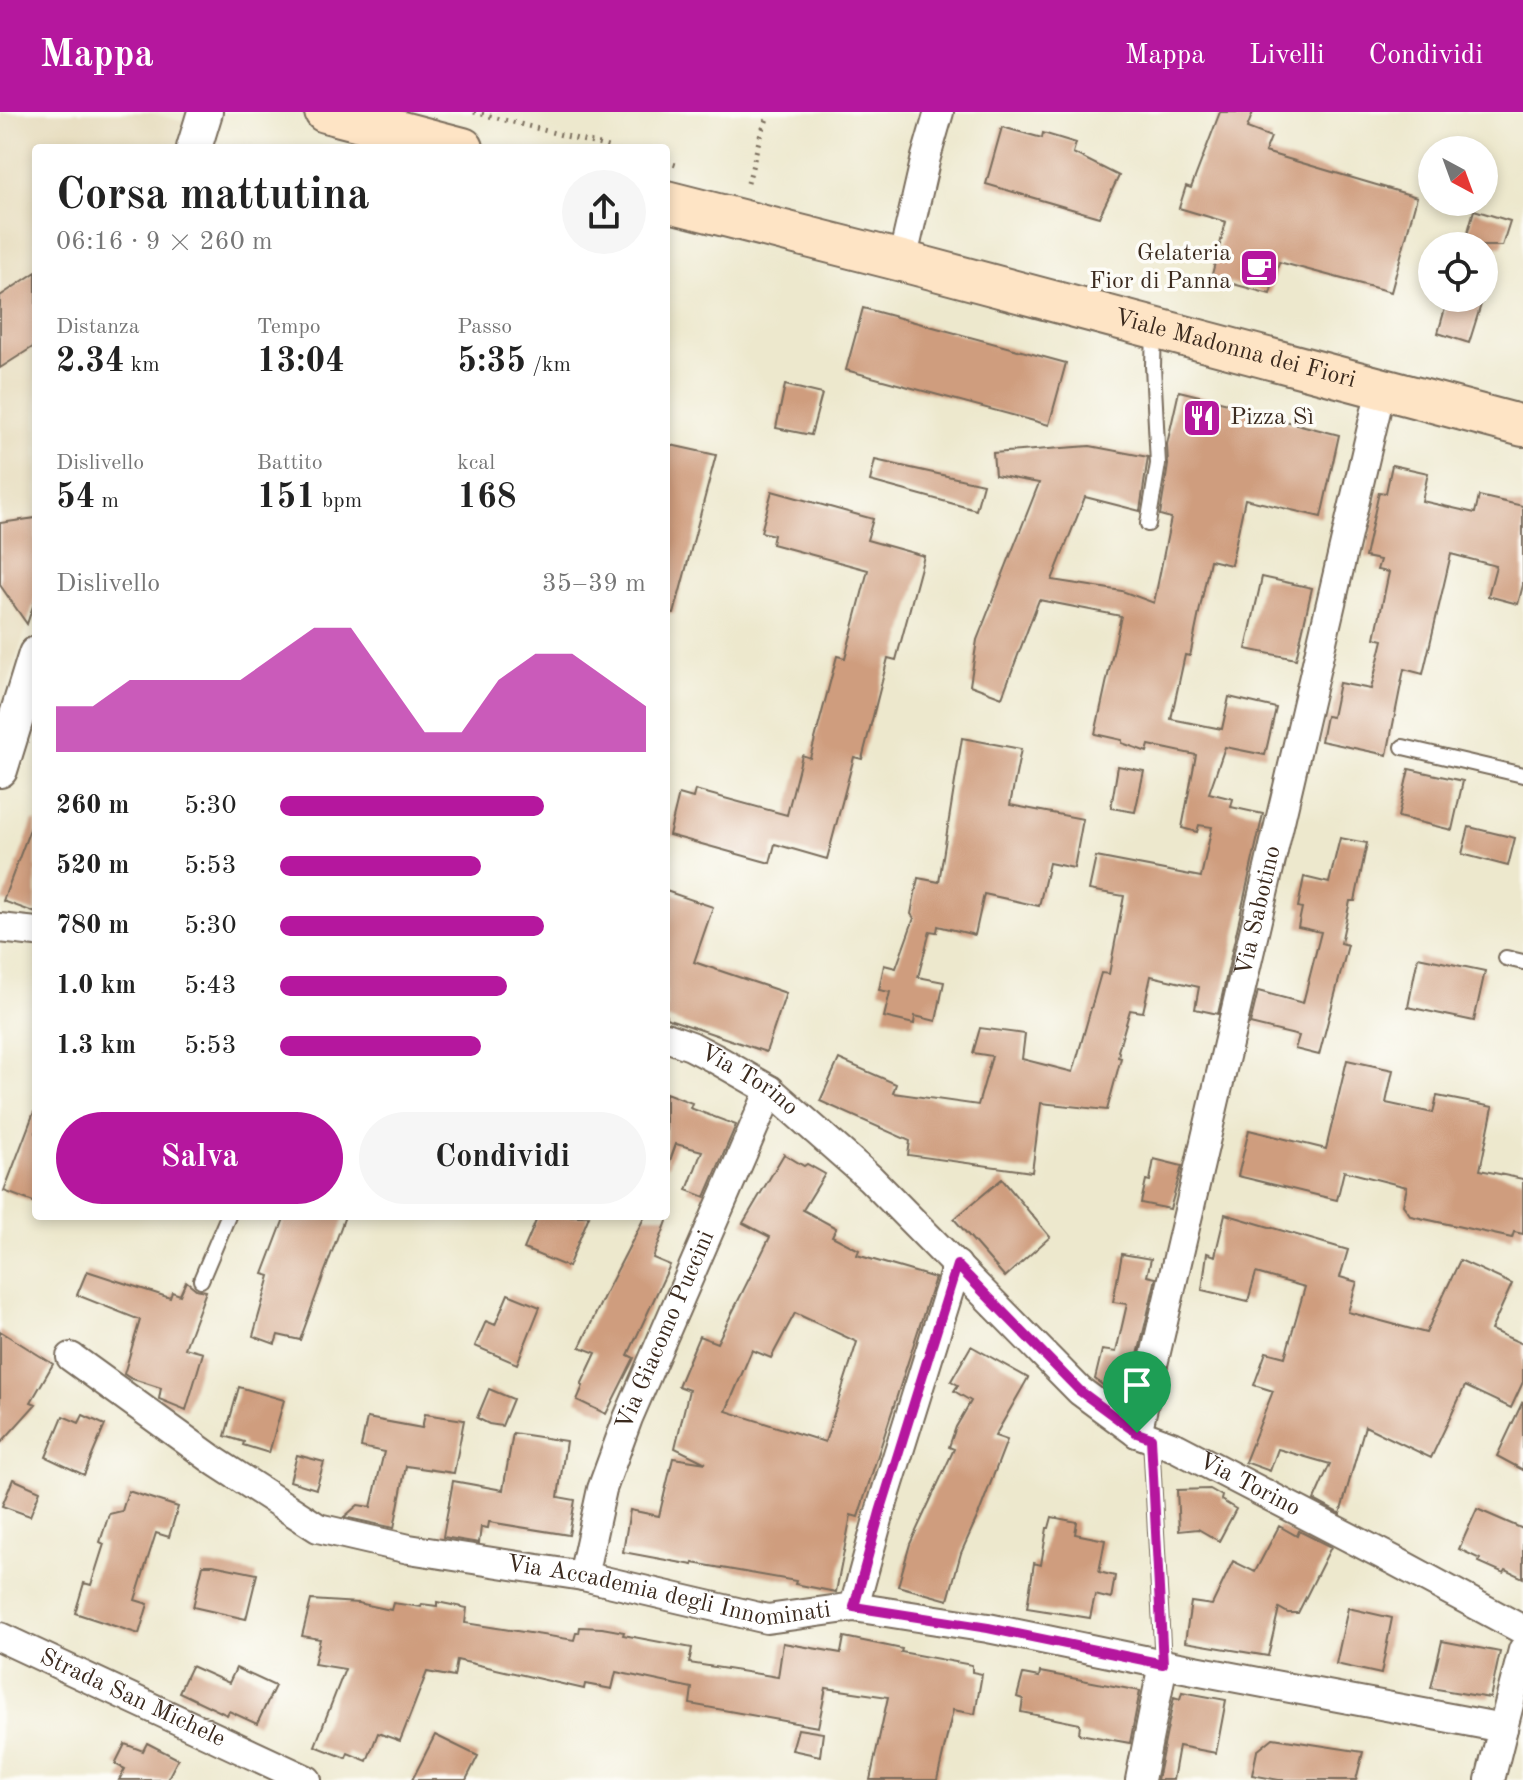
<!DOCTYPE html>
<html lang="it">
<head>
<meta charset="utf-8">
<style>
  body { margin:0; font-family:"Old Standard TT",serif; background:#f6f6f6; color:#222; height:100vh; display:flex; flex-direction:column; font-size:30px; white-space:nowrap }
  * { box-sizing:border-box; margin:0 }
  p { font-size:26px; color:#767676 }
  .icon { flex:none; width:44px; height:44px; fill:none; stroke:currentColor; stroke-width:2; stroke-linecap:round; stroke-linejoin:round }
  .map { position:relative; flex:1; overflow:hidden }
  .panel { position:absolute; left:32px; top:32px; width:638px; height:1076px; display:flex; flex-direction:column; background:#fff; border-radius:8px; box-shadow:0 4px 12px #0003 }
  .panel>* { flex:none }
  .needle { width:52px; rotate:139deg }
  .fabs { position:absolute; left:1418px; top:24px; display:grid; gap:16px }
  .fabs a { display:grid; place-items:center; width:80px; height:80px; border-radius:50%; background:#fff; box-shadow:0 4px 12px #0003; font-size:40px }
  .pin { position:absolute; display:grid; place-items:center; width:68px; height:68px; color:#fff; margin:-82px -34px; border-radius:50% 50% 50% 0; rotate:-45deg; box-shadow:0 0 8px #0007 }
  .pin .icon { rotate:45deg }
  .round { display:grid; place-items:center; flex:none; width:84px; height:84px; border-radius:42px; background:#f6f6f6 }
  .headline { display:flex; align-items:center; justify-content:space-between; height:136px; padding:0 24px }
  h1 { font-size:44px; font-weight:800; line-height:60px }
  .stats { display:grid; grid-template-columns:repeat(3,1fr); gap:12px; height:136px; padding:8px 24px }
  .stats div { display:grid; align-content:center }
  .stats b { font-size:34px; font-weight:800 }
  .stats small { font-size:22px; font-weight:400 }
  .stats p { font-size:22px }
  .chart { height:224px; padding:16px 24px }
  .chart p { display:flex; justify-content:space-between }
  .chart svg { width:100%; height:144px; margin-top:8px; fill:#b5179e; opacity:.7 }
  .button { display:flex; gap:16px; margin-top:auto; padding:16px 24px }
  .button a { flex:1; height:92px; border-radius:48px; background:#b5179e; color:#fff; font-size:32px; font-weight:800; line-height:92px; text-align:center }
  .button a+a { background:#f6f6f6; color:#222 }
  ul { padding:0 24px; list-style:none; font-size:26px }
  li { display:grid; grid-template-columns:128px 96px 1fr; align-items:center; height:60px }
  li i { height:20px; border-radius:10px; background:#b5179e }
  header { display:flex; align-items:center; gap:48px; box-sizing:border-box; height:112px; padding:0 40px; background:#b5179e; color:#fff }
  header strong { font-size:38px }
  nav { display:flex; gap:44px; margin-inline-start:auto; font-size:28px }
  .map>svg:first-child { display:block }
  .built { fill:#e5daba }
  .building { fill:#cf9d7e; fill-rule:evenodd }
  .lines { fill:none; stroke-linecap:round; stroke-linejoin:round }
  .service-casing { stroke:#796c5b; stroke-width:18 }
  .minor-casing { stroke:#796c5b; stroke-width:32 }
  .tertiary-casing { stroke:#796c5b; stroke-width:38 }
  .secondary-casing { stroke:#796c5b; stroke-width:44 }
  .path { stroke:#796c5b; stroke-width:5; stroke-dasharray:2 6; stroke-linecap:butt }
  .service { stroke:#fff; stroke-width:14 }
  .minor { stroke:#fff; stroke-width:28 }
  .tertiary { stroke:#fff; stroke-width:34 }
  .secondary { stroke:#fee4c5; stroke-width:40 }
  .route-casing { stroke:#fff; stroke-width:16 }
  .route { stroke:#b5179e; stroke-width:10 }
  .labels { text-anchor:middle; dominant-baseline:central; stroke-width:7; stroke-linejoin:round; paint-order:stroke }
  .poi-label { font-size:24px; fill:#3b2a1e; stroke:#fdfcf7; text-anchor:end }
  .street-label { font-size:24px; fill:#3b2a1e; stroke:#fdfcf7 }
</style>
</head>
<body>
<header>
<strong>Mappa</strong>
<nav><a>Mappa</a><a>Livelli</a><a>Condividi</a></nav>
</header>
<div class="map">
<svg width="1523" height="1668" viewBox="0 0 1523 1668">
  <rect width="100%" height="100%" fill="#fdfcf7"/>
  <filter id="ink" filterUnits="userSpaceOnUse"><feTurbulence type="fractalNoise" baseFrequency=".0125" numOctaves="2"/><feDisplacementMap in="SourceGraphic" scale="16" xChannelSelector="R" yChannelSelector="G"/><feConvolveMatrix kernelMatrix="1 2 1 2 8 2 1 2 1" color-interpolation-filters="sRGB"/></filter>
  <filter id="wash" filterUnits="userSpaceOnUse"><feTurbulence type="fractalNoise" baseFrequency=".006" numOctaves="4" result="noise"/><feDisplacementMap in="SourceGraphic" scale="32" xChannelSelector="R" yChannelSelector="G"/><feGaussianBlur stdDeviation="1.8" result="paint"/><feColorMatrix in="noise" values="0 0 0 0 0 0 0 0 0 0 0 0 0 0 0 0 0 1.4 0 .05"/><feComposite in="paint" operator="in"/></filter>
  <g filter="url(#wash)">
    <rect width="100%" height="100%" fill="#ede8cd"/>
    <path class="built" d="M0 0H148L185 10 177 36H36V485L0 598Z"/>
    <g id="blocks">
      <path class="building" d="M1220 0H1253L1247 16 1271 25 1265 40 1417 85 1391 180 1279 150 1270 182 1211 166 1226 110 1179 96 1186 74 1191 76Z
        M1002 15 1042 26 1043 21 1076 31 1073 41 1119 64 1099 105 986 72Z
        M1474 98 1510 109 1502 134H1464Z
        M36 160V233L0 256V184Z
        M1448 186H1483L1469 231 1438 221Z
        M863 196 1066 251 1049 313 846 258Z
        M785 273 822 282 811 323 776 316Z
        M1179 279 1236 293 1235 296 1339 323 1321 405 1245 387 1231 453 1210 448 1190 544 1185 543 1171 607 1222 617 1229 585 1276 596 1265 643 1225 635 1209 681 1233 687 1231 695 1263 702 1218 902 1195 897 1199 875 1151 864 1143 900 1130 898 1118 939 1119 940 1118 945 1121 946 1107 998 1041 991 1032 1060 908 1043 910 1029 820 989 839 947 896 972 893 981 978 993 992 944 973 941 980 916 1025 922 1022 947 1073 960 1101 861 1109 862 1124 784 1089 778 1096 745 1201 765 1212 715 1199 713 1197 720 1182 716 1196 643 1149 633 1147 640 1122 631V628L1095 622 1121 504 1039 488 1002 585 970 573 977 528 1039 371 995 363 993 341 1090 334 1148 345 1140 399 1085 385 1052 468 1122 479 1154 491 1171 406 1160 403 1168 353 1167 332Z
        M666 332 716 343 674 502 666 501Z
        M875 348 983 372 976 398 870 369Z
        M1392 353 1428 361 1422 389 1475 401 1479 384 1523 394V473L1518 492 1488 484 1496 454 1451 442 1423 562 1404 557 1387 643 1321 629 1326 604 1332 605 1339 571 1371 577 1383 528 1375 526 1389 460 1377 458 1380 448 1365 445 1379 380 1386 381Z
        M772 379 873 407 867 428 924 444 896 548 888 546 862 647 854 645 827 747 775 732 770 751 669 723 679 682 693 686 695 678 787 703 802 643 810 646 837 544 845 546 868 458 772 432 774 423 761 420Z
        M36 406V485L27 512 0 473V411Z
        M1262 465 1312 476 1296 547 1246 537Z
        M962 626 1021 637 1010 693 1083 707 1074 756 1049 751 1039 794 984 782 975 823 938 814 937 820 930 819 918 865 944 870 936 909 915 904 914 912 884 905 890 880 879 878 884 853 896 856 914 806 911 802 918 766 939 770Z
        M1118 654 1144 659 1135 700 1111 696Z
        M1409 657 1463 669 1452 718 1398 705Z
        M33 709H36V801L3 789Z
        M1469 715 1515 726 1508 754 1462 742Z
        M1340 726 1367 731 1355 789H1350L1341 831 1348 833 1319 943 1295 937 1299 924 1250 912 1258 879 1303 891 1321 820 1298 815 1302 796 1298 795 1304 765 1329 771Z
        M666 779 713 795 694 850 786 881 766 940 666 906Z
        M1418 845 1485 859 1474 909 1408 895Z
        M1347 948 1393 958 1386 991 1433 1001 1437 984 1493 995 1480 1058 1523 1067V1122L1514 1120 1512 1126 1411 1104 1403 1093 1407 1075 1344 1059 1337 1088 1238 1064 1249 1018 1326 1037Z
        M666 981 692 991 690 996 736 1013 705 1085 687 1078 702 1039 676 1032 668 1054H666Z
        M34 1000H36V1091L4 1079Z
        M784 1042 804 1054 807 1052 825 1062 803 1098 836 1116 832 1124 859 1138 857 1143 935 1166 858 1405 851 1403 836 1480 795 1472 796 1469 693 1451V1453L623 1440 630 1398 659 1404 673 1346 706 1351 675 1336 689 1278 678 1274 699 1224 717 1231 770 1125 743 1111ZM795 1201 857 1230 825 1330 726 1299 752 1238 771 1246Z
        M1154 1047 1182 1054 1170 1097 1141 1091 1146 1068 1150 1069Z
        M1002 1067 1050 1125 1005 1165 954 1107Z
        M1225 1102 1348 1138 1340 1165 1357 1170 1348 1200 1426 1221 1460 1148 1512 1172 1491 1218 1523 1232V1270L1511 1296 1465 1274 1431 1346 1365 1314 1340 1402 1314 1388 1330 1352 1278 1337 1270 1359 1245 1350 1273 1279 1254 1273 1266 1240 1285 1245 1305 1175 1256 1161 1248 1189 1202 1178 1207 1141 1215 1144Z
        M285 1104H345L300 1228 278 1223 275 1232 253 1224 270 1164 263 1162Z
        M538 1104H589L568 1155 524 1137Z
        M645 1104H669L653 1146 670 1153 628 1243 634 1246 606 1302 577 1288 583 1274 581 1273 596 1241 580 1235 605 1182Z
        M1122 1142 1151 1147 1147 1164 1156 1166 1128 1286 1124 1290 1095 1267 1102 1238 1116 1240 1127 1192 1113 1190Z
        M87 1159 170 1186 172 1180 180 1183 186 1169 196 1177 206 1179 185 1236 203 1241 186 1298 159 1287 161 1276 130 1266 124 1262 140 1208 77 1183Z
        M508 1182 540 1195 517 1252 475 1234 486 1209 495 1213Z
        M0 1219 53 1252 31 1290 36 1292 0 1332Z
        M971 1234 1028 1266 995 1324 1007 1328 979 1401 961 1441 948 1488 898 1474 910 1432 954 1337 949 1335 956 1315 971 1289 954 1279 958 1273 951 1269Z
        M239 1275 284 1288 269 1341 243 1333 244 1330 225 1324Z
        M489 1277 513 1287 502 1314 489 1312 477 1306Z
        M1523 1289V1358L1497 1344Z
        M425 1302 464 1308 454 1361 406 1354 394 1416 344 1405 358 1393 371 1395 384 1340 361 1335 367 1306 422 1316Z
        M83 1303 105 1313 84 1363 46 1345 63 1304 79 1311Z
        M513 1321 566 1329 558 1385 575 1388 569 1423 489 1410 488 1416 481 1415 479 1431 443 1425 453 1369 503 1378Z
        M297 1343 324 1350 316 1377 290 1369Z
        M13 1367 40 1379 30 1404 2 1394Z
        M1210 1377 1222 1384 1221 1388 1236 1397 1219 1429 1198 1417 1179 1419 1177 1378Z
        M128 1379 178 1395 169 1425 156 1421 148 1446 135 1488 148 1492 139 1522 75 1501 84 1471 91 1473 104 1432 100 1430 109 1402 122 1399Z
        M1477 1397 1523 1417V1466L1506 1458 1504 1461 1479 1450 1480 1447 1459 1437Z
        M1052 1405 1077 1410 1075 1422 1105 1428 1099 1460 1115 1464 1111 1487 1095 1483 1090 1506 1027 1496 1034 1451 1041 1453 1047 1416H1049Z
        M1279 1414 1297 1424 1299 1419 1331 1435 1298 1501H1288L1279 1496 1268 1544 1185 1530 1191 1490 1212 1493 1233 1449 1255 1460Z
        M203 1453H213L257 1462 246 1507 193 1495Z
        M311 1488 358 1491 391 1498 393 1491 421 1495 422 1492 437 1494V1490L467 1496 465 1511 574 1528 576 1521H579L580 1515 602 1516 624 1520 623 1523 692 1536 689 1551 778 1565 783 1531 841 1541 844 1525 902 1537 901 1540 972 1553V1560L982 1562 975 1602 953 1598 937 1668H870L888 1585 826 1576 818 1615 690 1592 692 1576 616 1560 612 1577 585 1572 584 1577 457 1548 454 1565 427 1560 400 1629 378 1621 367 1649 348 1641 346 1646 315 1634 345 1557 314 1552 320 1527 302 1524Z
        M1348 1496 1392 1506 1381 1562 1336 1552Z
        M1442 1529 1500 1540 1490 1586 1431 1576Z
        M191 1554 229 1571 236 1556 275 1574 257 1612 229 1599 227 1603 179 1580Z
        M1040 1560 1140 1579 1130 1631 1079 1622 1080 1612 1021 1600 1023 1587 1017 1585 1023 1562 1039 1565Z
        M1182 1580 1226 1588 1216 1641 1179 1634 1173 1668H1157L1174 1585 1180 1587Z
        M798 1617 823 1621 820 1644 792 1638Z
        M435 1623 478 1644 466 1668H412Z
        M1273 1626 1363 1640 1356 1668H1279L1252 1663 1257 1639Z
        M147 1631 178 1647 167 1668H119L125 1657 115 1652 125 1632 143 1639Z"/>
    </g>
  </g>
  <g filter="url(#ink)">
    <use href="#blocks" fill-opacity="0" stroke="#796c5b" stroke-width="2"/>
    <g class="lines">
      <defs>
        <path id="service" d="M1148 412 1158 352 1153 254 1154 217
          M1403 635 1523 663
          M1506 846 1523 850
          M201 1168 228 1104
          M1151 1326 1163 1552"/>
        <g id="minor">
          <path d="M902 149 926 45 939 0"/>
          <path d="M0 816 36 820"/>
          <path id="s1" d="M666 925 691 934 716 947 770 978 870 1066 1080 1279 1137 1321 1177 1336 1395 1449 1523 1518"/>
          <path id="s2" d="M71 1245 216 1350 318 1416 409 1437 583 1464 767 1507 854 1495 988 1516 1163 1552 1503 1616 1490 1668"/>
          <path id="s3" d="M1137 1321 1381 277"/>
          <path id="s4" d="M583 1464 602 1377 628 1306 770 978"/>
          <path d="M854 1495 880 1400 957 1153"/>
          <path id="s5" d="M0 1525 307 1668"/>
          <path d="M1503 1616 1523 1538"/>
          <path d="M1140 1668 1163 1552"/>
        </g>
        <path id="tertiary" d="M194 36 205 0
          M0 658 36 542"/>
        <g id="secondary">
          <path d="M325 0 463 36"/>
          <path id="s6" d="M666 89 902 149 1523 314"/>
        </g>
      </defs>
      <use href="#service" class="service-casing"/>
      <use href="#minor" class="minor-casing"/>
      <use href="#tertiary" class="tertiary-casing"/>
      <use href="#secondary" class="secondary-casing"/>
      <path class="path" d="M474 0 612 36
        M666 50 679 54
        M748 71 761 21 767 7"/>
      <use href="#service" class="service"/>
      <use href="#minor" class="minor"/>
      <use href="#tertiary" class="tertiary"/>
      <use href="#secondary" class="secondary"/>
    </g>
  </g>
  <g class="lines" filter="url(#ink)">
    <defs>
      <path id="route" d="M957 1153 1080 1279 1137 1321 1151 1326 1163 1552 988 1516 854 1495 880 1400Z"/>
    </defs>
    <use href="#route" class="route-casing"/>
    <use href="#route" class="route"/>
  </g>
  <defs>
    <symbol id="cafe-square" viewBox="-11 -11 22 22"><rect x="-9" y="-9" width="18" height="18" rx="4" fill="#b5179e" stroke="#fdfcf7"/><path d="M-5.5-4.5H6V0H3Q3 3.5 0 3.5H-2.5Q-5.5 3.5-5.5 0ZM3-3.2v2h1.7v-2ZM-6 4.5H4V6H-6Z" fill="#fff"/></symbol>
    <symbol id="restaurant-square" viewBox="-11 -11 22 22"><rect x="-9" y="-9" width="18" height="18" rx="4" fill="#b5179e" stroke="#fdfcf7"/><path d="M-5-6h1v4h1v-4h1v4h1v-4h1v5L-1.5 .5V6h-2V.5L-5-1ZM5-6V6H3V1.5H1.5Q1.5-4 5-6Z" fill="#fff"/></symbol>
  </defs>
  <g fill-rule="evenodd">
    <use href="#cafe-square" x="1237" y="134" width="44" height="44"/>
    <use href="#restaurant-square" x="1180" y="284" width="44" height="44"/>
  </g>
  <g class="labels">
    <g class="poi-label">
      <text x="1231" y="142">Gelateria<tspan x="1231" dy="28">Fior di Panna</tspan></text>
      <text x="1230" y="306" text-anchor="start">Pizza Sì</text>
    </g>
    <g class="street-label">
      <text stroke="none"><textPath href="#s6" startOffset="588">Viale Madonna dei Fiori</textPath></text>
      <text stroke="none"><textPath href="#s3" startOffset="536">Via Sabotino</textPath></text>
      <text stroke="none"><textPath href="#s1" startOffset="94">Via Torino</textPath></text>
      <text stroke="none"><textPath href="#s4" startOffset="260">Via Giacomo Puccini</textPath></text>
      <text stroke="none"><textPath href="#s1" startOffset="744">Via Torino</textPath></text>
      <text stroke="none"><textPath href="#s2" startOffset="658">Via Accademia degli Innominati</textPath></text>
      <text stroke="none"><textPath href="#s5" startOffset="146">Strada San Michele</textPath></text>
    </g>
  </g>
</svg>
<div class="fabs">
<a><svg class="needle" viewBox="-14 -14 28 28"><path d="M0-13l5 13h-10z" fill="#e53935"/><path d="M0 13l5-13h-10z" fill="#767676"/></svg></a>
<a><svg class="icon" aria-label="locate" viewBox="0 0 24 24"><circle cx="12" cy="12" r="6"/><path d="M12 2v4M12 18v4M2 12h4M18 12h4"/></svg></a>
</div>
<div class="pin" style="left:1137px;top:1321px;background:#1e9e55"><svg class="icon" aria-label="arrive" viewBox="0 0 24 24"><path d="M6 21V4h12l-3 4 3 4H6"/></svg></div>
<section class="panel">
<div class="headline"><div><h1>Corsa mattutina</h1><p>06:16 · 9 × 260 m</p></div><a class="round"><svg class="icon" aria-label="share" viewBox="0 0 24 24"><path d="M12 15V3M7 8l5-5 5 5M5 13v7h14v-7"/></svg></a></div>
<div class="stats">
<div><p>Distanza</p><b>2.34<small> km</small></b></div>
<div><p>Tempo</p><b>13:04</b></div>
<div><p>Passo</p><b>5:35<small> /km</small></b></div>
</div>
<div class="stats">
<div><p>Dislivello</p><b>54<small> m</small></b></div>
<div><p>Battito</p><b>151<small> bpm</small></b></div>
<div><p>kcal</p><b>168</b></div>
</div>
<div class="chart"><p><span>Dislivello</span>35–39 m</p>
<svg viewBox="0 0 160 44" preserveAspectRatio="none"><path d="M0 44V30L10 30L20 22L30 22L40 22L50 22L60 14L70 6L80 6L90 22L100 38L110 38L120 22L130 14L140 14L150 22L160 30V44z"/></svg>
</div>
<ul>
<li><b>260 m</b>5:30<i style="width:72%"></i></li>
<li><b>520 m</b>5:53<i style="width:55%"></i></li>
<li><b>780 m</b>5:30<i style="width:72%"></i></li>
<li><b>1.0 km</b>5:43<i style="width:62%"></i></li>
<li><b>1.3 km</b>5:53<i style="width:55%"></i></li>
</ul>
<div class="button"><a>Salva</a><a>Condividi</a></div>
</section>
</div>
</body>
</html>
